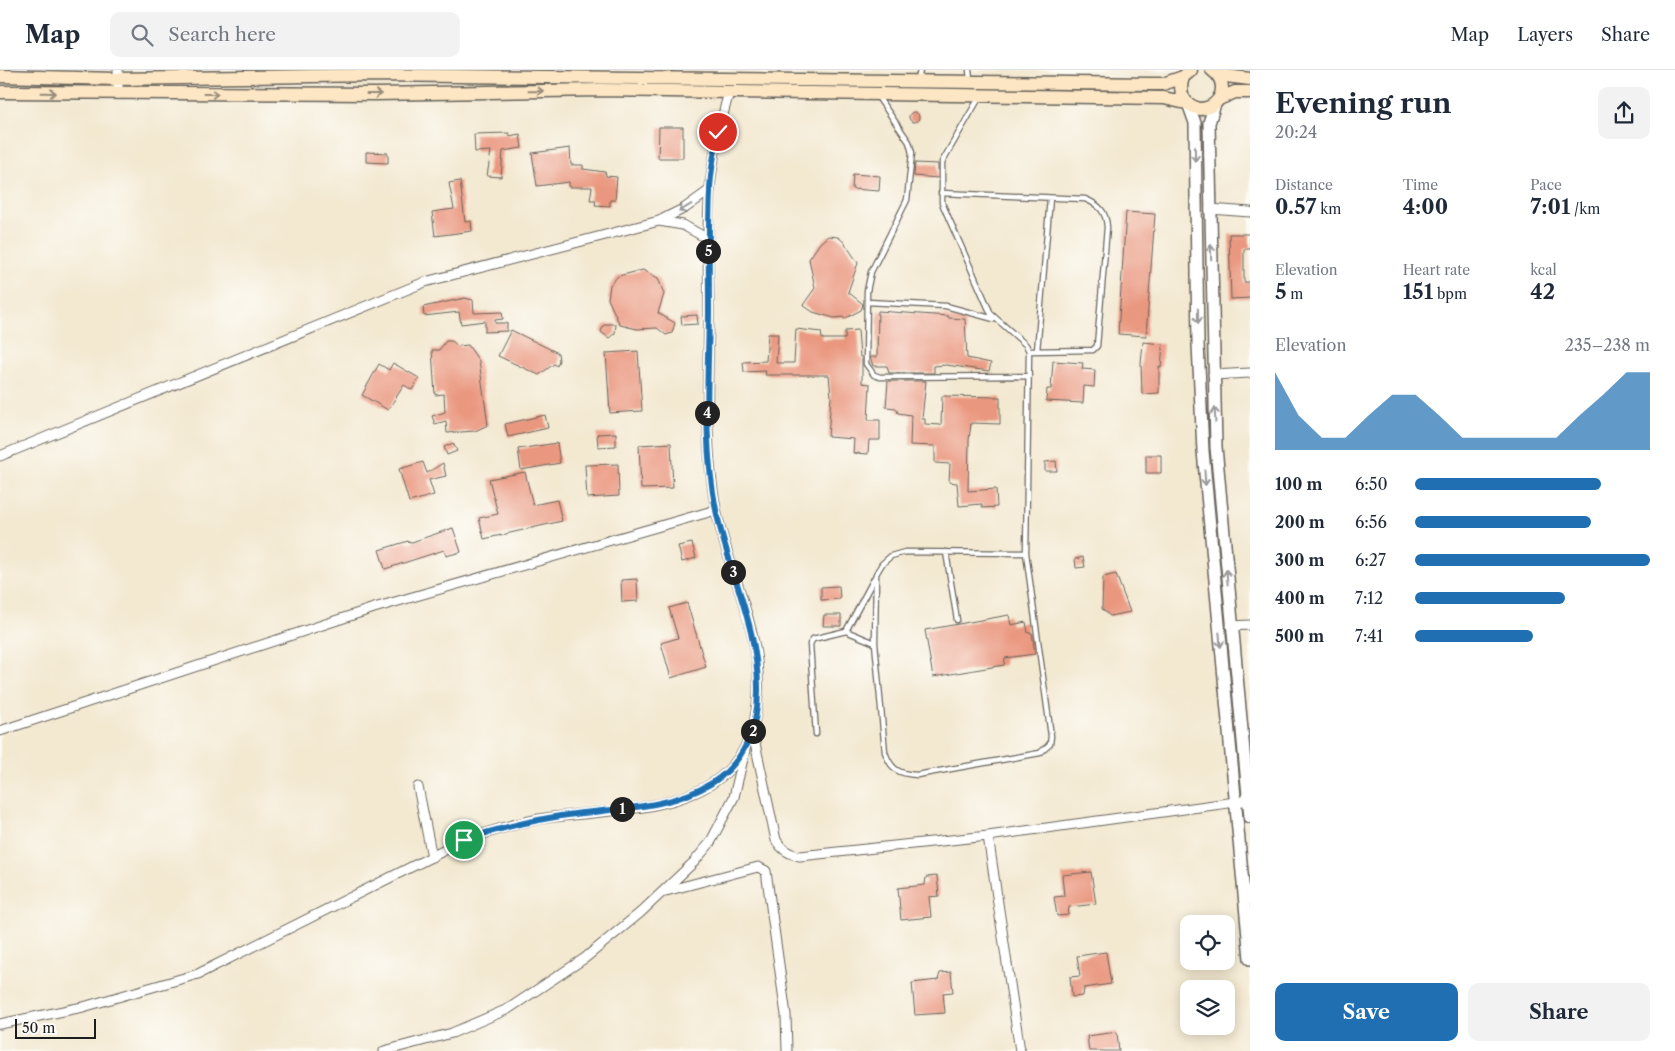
<!DOCTYPE html>
<html lang="en">
<head>
<meta charset="utf-8">
<style>
  body { margin:0; font-family:"Libre Caslon Text",serif; background:#f2f2f3; color:#1f2937; height:100vh; display:flex; flex-direction:column; font-size:19px; white-space:nowrap }
  * { box-sizing:border-box; margin:0 }
  p { font-size:16px; color:#747a83 }
  .icon { flex:none; width:28px; height:28px; fill:none; stroke:currentColor; stroke-width:2; stroke-linecap:round; stroke-linejoin:round }
  .map { position:relative; flex:1; overflow:hidden }
  .drawer { display:flex; flex-direction:column; background:#fff; width:425px }
  .drawer>* { flex:none }
  .controls { position:absolute; left:1180px; top:845px; display:grid; gap:10px }
  .controls a { display:grid; place-items:center; width:55px; height:55px; border-radius:10px; background:#fff; box-shadow:0 2px 12px #0003; font-size:25px }
  .scale { position:absolute; left:15px; bottom:12px; width:81px; box-sizing:border-box; padding-left:5px; border:2px solid #1c1c1c; border-top:0; font-size:14px; line-height:18px; white-space:nowrap; color:#1c1c1c; -webkit-text-stroke:4px #fdfcf7; paint-order:stroke }
  .pin { position:absolute; display:grid; place-items:center; width:42px; height:42px; color:#fff; margin:-21px; border:2px solid #fff; border-radius:50%; box-shadow:0 1px 5px #0007 }
  .km { position:absolute; width:25px; height:25px; margin:-12px; border-radius:50%; background:#222; color:#fff; font-size:14px; line-height:25px; text-align:center }
  .round { display:grid; place-items:center; flex:none; width:52px; height:52px; border-radius:10px; background:#f2f2f3 }
  .headline { display:flex; align-items:center; justify-content:space-between; height:85px; padding:0 25px }
  h1 { font-size:28px; font-weight:700; line-height:38px }
  .metrics { display:grid; grid-template-columns:repeat(3,1fr); gap:8px; height:85px; padding:5px 25px }
  .metrics div { display:grid; align-content:center }
  .metrics b { font-size:21px; font-weight:700 }
  .metrics small { font-size:14px; font-weight:400 }
  .metrics p { font-size:14px }
  .chart { height:140px; padding:10px 25px }
  .chart p { display:flex; justify-content:space-between }
  .chart svg { width:100%; height:90px; margin-top:5px; fill:#1f6fb2; opacity:.7 }
  .cta { display:flex; gap:10px; margin-top:auto; padding:10px 25px }
  .cta a { flex:1; height:58px; border-radius:10px; background:#1f6fb2; color:#fff; font-size:20px; font-weight:700; line-height:58px; text-align:center }
  .cta a+a { background:#f2f2f3; color:#1f2937 }
  ul { padding:0 25px; list-style:none; font-size:16px }
  li { display:grid; grid-template-columns:80px 60px 1fr; align-items:center; height:38px }
  li i { height:12px; border-radius:6px; background:#1f6fb2 }
  header { display:flex; align-items:center; gap:30px; box-sizing:border-box; height:70px; padding:0 25px; background:#fff; border-bottom:1px solid #e0e1e3 }
  header strong { font-size:24px }
  nav { display:flex; gap:28px; margin-inline-start:auto; font-size:18px }
  .search { width:350px; height:45px; background:#f2f2f3; display:flex; align-items:center; gap:12px; box-sizing:border-box; padding:0 18px; border-radius:10px; color:#747a83; font-size:19px }
  main { display:flex; flex:1; min-height:0 }
  .map>svg:first-child { display:block }
  .building { fill:#ea977f }
  .lines { fill:none; stroke-linecap:round; stroke-linejoin:round }
  .service-casing { stroke:#67635b; stroke-width:7 }
  .minor-casing { stroke:#67635b; stroke-width:11 }
  .tertiary-casing { stroke:#67635b; stroke-width:14 }
  .secondary-casing { stroke:#67635b; stroke-width:15 }
  .service { stroke:#fff; stroke-width:4.5 }
  .minor { stroke:#fff; stroke-width:9 }
  .tertiary { stroke:#fff; stroke-width:11 }
  .secondary { stroke:#fce6c4; stroke-width:12 }
  .oneway { stroke:#978b78 }
  .oneway2 { stroke:#999 }
  .route-casing { stroke:#fff; stroke-width:10 }
  .route { stroke:#1f6fb2; stroke-width:6 }
</style>
</head>
<body>
<header>
<strong>Map</strong>
<div class="search"><svg class="icon" aria-label="search" viewBox="0 0 24 24"><circle cx="10" cy="10" r="6"/><path d="M15 15l6 6"/></svg>Search here</div>
<nav><a>Map</a><a>Layers</a><a>Share</a></nav>
</header>
<main>
<div class="map">
<svg width="1250" height="981" viewBox="0 0 1250 981">
  <rect width="100%" height="100%" fill="#fdfcf7"/>
  <filter id="ink" filterUnits="userSpaceOnUse"><feTurbulence type="fractalNoise" baseFrequency=".02" numOctaves="2"/><feDisplacementMap in="SourceGraphic" scale="10" xChannelSelector="R" yChannelSelector="G"/><feConvolveMatrix kernelMatrix="1 2 1 2 8 2 1 2 1" color-interpolation-filters="sRGB"/></filter>
  <filter id="wash" filterUnits="userSpaceOnUse"><feTurbulence type="fractalNoise" baseFrequency=".0096" numOctaves="4" result="noise"/><feDisplacementMap in="SourceGraphic" scale="20" xChannelSelector="R" yChannelSelector="G"/><feGaussianBlur stdDeviation="1.12" result="paint"/><feColorMatrix in="noise" values="0 0 0 0 0 0 0 0 0 0 0 0 0 0 0 0 0 1.4 0 .05"/><feComposite in="paint" operator="in"/></filter>
  <g filter="url(#wash)">
    <rect width="100%" height="100%" fill="#f3e8d0"/>
    <g id="blocks">
      <path class="building" d="M909 47a5 5 0 1 1 10 0a5 5 0 1 1-10 0Z
        M659 57H683V88H658Z
        M509 63V66L520 64 522 78 503 81 501 107 487 106 491 81 475 82 474 64Z
        M570 78 571 95H583V99L605 102 606 106 617 107 615 130H610V136L595 135 596 130H590L592 117H569V112L537 116 532 83Z
        M366 82 388 83V93L366 92Z
        M915 93 938 94V108L914 106Z
        M853 104 880 106 879 121 852 119Z
        M460 111 465 152 471 151 472 161 435 166 432 142 454 139 449 113Z
        M1126 142 1155 144 1146 266 1118 264Z
        M1229 164H1250V179H1244V212H1250V228L1231 229Z
        M828 166 838 167 844 172 858 193 848 222 863 234 861 240 844 249V247L834 248 813 242 803 235 815 218 809 189 820 173Z
        M643 200 658 208 664 224 658 243 675 253 672 263 666 265 657 258 637 259 620 255 608 229 610 215 618 206Z
        M465 228 473 230 474 243 502 242 503 249 495 250V253H507V261L485 262V251L461 254 459 242 424 246 423 237Z
        M878 241 948 246 949 248 965 249 967 288 991 293 989 301 946 295 934 296V303H889L887 296H873L870 287H877Z
        M697 245 698 254 682 255 681 246Z
        M607 254H616L615 263 609 268 601 262 603 256Z
        M796 259 821 262 822 269H845V261L858 260 860 287H862V313L870 314 868 350H880V370H869L868 384 853 383 854 369 828 367 831 327 829 305H765L766 301 744 302 743 292 766 291 768 264H778L776 293H794Z
        M511 260 558 283 559 290 557 296 554 294 539 305 498 286Z
        M446 271H452L458 276 468 275 479 291 488 355 475 361 447 363 446 351 435 354 432 346 445 342 444 324 435 325 432 280H439Z
        M1143 272 1163 274 1161 297 1159 296V323L1142 324 1141 294Z
        M638 281 642 341 610 343 606 283Z
        M1053 291 1083 293 1082 299 1095 300 1094 317 1084 316 1083 333 1046 331 1047 319H1051Z
        M393 293 419 308 412 320 404 315 388 340 362 325 379 294 389 300Z
        M888 311H926L922 349H925V354L941 355 942 326 1000 327V354L971 353 969 370 968 421 996 419 997 437 982 438V434L959 436 957 413 949 412 950 394 935 393V376L910 375 911 345 898 343 896 338 886 337Z
        M545 345 548 358 508 367 505 354Z
        M616 363V376L598 377 597 364Z
        M453 373 457 381 447 385 444 377Z
        M557 373 560 393 521 400 518 379Z
        M671 373 673 418 641 419 639 375Z
        M1146 385H1161V403H1146Z
        M1056 391 1057 401H1045V392Z
        M423 392 427 403 443 393 446 406 429 410 434 425 409 432 399 399Z
        M618 394 619 426 587 428 585 395Z
        M525 402 533 435 557 430 562 451 484 469 479 448 498 444 489 409Z
        M453 458 461 482 446 486 444 480 385 499 379 480 408 471 409 473Z
        M692 473 696 488 682 492 678 476Z
        M1083 487 1085 497 1076 498 1075 489Z
        M1116 504 1130 542 1110 546 1102 539 1103 507Z
        M637 509 638 531 622 532 621 510Z
        M839 516 840 529 821 530V517Z
        M687 533 706 597 671 608 661 573 678 568 669 538Z
        M824 545H841V556H823Z
        M1009 545 1011 555 1026 552 1028 563H1032L1035 584 1005 588 1004 595 933 607 925 560Z
        M1091 802 1096 834 1069 837 1068 845 1057 846 1054 827 1064 826 1062 805Z
        M937 806 939 826 929 827 931 847 901 850 898 818 925 815 926 807Z
        M1106 882 1111 914 1084 918 1083 926 1072 927 1070 907 1080 906 1077 886Z
        M951 902 953 922 943 923 945 943 915 945 912 913 938 910 940 903Z
        M1117 962 1119 981H1089L1087 966Z"/>
    </g>
  </g>
  <g filter="url(#ink)">
    <use href="#blocks" fill-opacity="0" stroke="#67635b" stroke-width="1"/>
    <g class="lines">
      <defs>
        <path id="service" d="M969 0 970 9
          M918 11 920 0
          M878 27 909 72 912 83 907 130 871 202 867 221 866 294 874 305 880 307 1029 306
          M979 28 942 92V133L991 244 1026 275 1029 281 1026 483 1051 666 1050 674 1040 683 917 705C899 704 891 700 885 682L875 573 876 504 882 494 891 486 905 482 1026 483
          M941 123 1085 129C1100 135 1106 142 1107 157L1097 276 1093 280 1029 281
          M867 232 946 236 994 249
          M1037 281 1050 128
          M946 482 957 550
          M846 561 876 505
          M816 664 810 574 813 569 846 561 875 573"/>
        <path id="minor" d="M118 0V24
          M1210 139 1250 142
          M659 151 683 155 708 169
          M1213 305 1250 303
          M0 386 425 212 659 151 685 138 710 120
          M1231 556 1250 555
          M0 661 374 538 716 440
          M753 664 776 770C782 780 789 784 800 786L988 766 1250 730
          M418 717 432 787
          M988 766 1020 981
          M666 821 758 797 766 801 786 945 787 981
          M0 954 83 937 198 904 463 771C488 762 513 754 539 749 593 740 667 744 714 712 745 691 756 660 758 624 762 561 728 501 716 439 704 375 708 310 709 245 709 202 706 160 710 118 713 85 720 54 729 22
          M384 981 452 963 508 939 585 888 640 843 694 792 710 773 734 727 745 680"/>
        <path id="tertiary" d="M1215 34 1209 53 1216 377 1250 747
          M1189 36 1195 53 1198 274 1203 381 1250 889"/>
        <path id="secondary" d="M1191 0 1183 7C1178 23 1183 35 1200 39 1222 38 1230 13 1212 0
          M1218 5 1250 9
          M0 6 117 9 375 5 1152 14H1163L1183 7
          M0 22 376 24 600 20 1164 28 1186 33
          M1219 29 1235 22H1250"/>
      </defs>
      <use href="#service" class="service-casing"/>
      <use href="#minor" class="minor-casing"/>
      <use href="#tertiary" class="tertiary-casing"/>
      <use href="#secondary" class="secondary-casing"/>
      <use href="#service" class="service"/>
      <use href="#minor" class="minor"/>
      <use href="#tertiary" class="tertiary"/>
      <use href="#secondary" class="secondary"/>
    </g>
    <defs><path id="oneway-shaft" d="M-6 0H5M1.5-3L5.5 0L1.5 3" fill="none" stroke-width="1.6" stroke-linecap="round" stroke-linejoin="round" transform="scale(1.25)"/></defs>
    <g class="oneway">
      <use href="#oneway-shaft" transform="translate(536 21) rotate(-1)"/>
      <use href="#oneway-shaft" transform="translate(49 23) rotate(1)"/>
      <use href="#oneway-shaft" transform="translate(211 24)"/>
      <use href="#oneway-shaft" transform="translate(374 24)"/>
    </g>
    <g class="oneway2">
      <use href="#oneway-shaft" transform="translate(1195 84) rotate(89)"/>
      <use href="#oneway-shaft" transform="translate(685 138) rotate(149)"/>
      <use href="#oneway-shaft" transform="translate(1211 182) rotate(-91)"/>
      <use href="#oneway-shaft" transform="translate(1198 246) rotate(89)"/>
      <use href="#oneway-shaft" transform="translate(1215 345) rotate(-93)"/>
      <use href="#oneway-shaft" transform="translate(1205 408) rotate(86)"/>
      <use href="#oneway-shaft" transform="translate(1227 507) rotate(-95)"/>
      <use href="#oneway-shaft" transform="translate(1220 570) rotate(85)"/>
    </g>
  </g>
  <g class="lines" filter="url(#ink)">
    <defs>
      <path id="route" d="M464 770C502 757 541 748 582 743 626 738 673 737 712 713 744 693 758 657 758 621 759 558 728 500 716 440 703 375 708 309 709 244 709 203 708 163 710 122 710 102 715 82 718 62"/>
    </defs>
    <use href="#route" class="route-casing"/>
    <use href="#route" class="route"/>
  </g>
</svg>
<div class="controls">
<a><svg class="icon" aria-label="locate" viewBox="0 0 24 24"><circle cx="12" cy="12" r="6"/><path d="M12 2v4M12 18v4M2 12h4M18 12h4"/></svg></a>
<a><svg class="icon" aria-label="layers" viewBox="0 0 24 24"><path d="M12 4l9 5-9 5-9-5zM3 14l9 5 9-5"/></svg></a>
</div>
<div class="scale">50 m</div>
<div class="pin" style="left:464px;top:770px;background:#1e9e55"><svg class="icon" aria-label="arrive" viewBox="0 0 24 24"><path d="M6 21V4h12l-3 4 3 4H6"/></svg></div>
<div class="pin" style="left:718px;top:62px;background:#d93025"><svg class="icon" aria-label="check" viewBox="0 0 24 24"><path d="M5 12l5 5 9-10"/></svg></div>
<b class="km" style="left:622px;top:739px">1</b>
<b class="km" style="left:753px;top:661px">2</b>
<b class="km" style="left:733px;top:502px">3</b>
<b class="km" style="left:707px;top:343px">4</b>
<b class="km" style="left:708px;top:181px">5</b>
</div>
<section class="drawer">
<div class="headline"><div><h1>Evening run</h1><p>20:24</p></div><a class="round"><svg class="icon" aria-label="share" viewBox="0 0 24 24"><path d="M12 15V3M7 8l5-5 5 5M5 13v7h14v-7"/></svg></a></div>
<div class="metrics">
<div><p>Distance</p><b>0.57<small> km</small></b></div>
<div><p>Time</p><b>4:00</b></div>
<div><p>Pace</p><b>7:01<small> /km</small></b></div>
</div>
<div class="metrics">
<div><p>Elevation</p><b>5<small> m</small></b></div>
<div><p>Heart rate</p><b>151<small> bpm</small></b></div>
<div><p>kcal</p><b>42</b></div>
</div>
<div class="chart"><p><span>Elevation</span>235–238 m</p>
<svg viewBox="0 0 160 44" preserveAspectRatio="none"><path d="M0 44V6L10 27L20 38L30 38L40 27L50 17L60 17L70 27L80 38L90 38L100 38L110 38L120 38L130 27L140 17L150 6L160 6V44z"/></svg>
</div>
<ul>
<li><b>100 m</b>6:50<i style="width:79%"></i></li>
<li><b>200 m</b>6:56<i style="width:75%"></i></li>
<li><b>300 m</b>6:27<i style="width:100%"></i></li>
<li><b>400 m</b>7:12<i style="width:64%"></i></li>
<li><b>500 m</b>7:41<i style="width:50%"></i></li>
</ul>
<div class="cta"><a>Save</a><a>Share</a></div>
</section>
</main>
</body>
</html>
